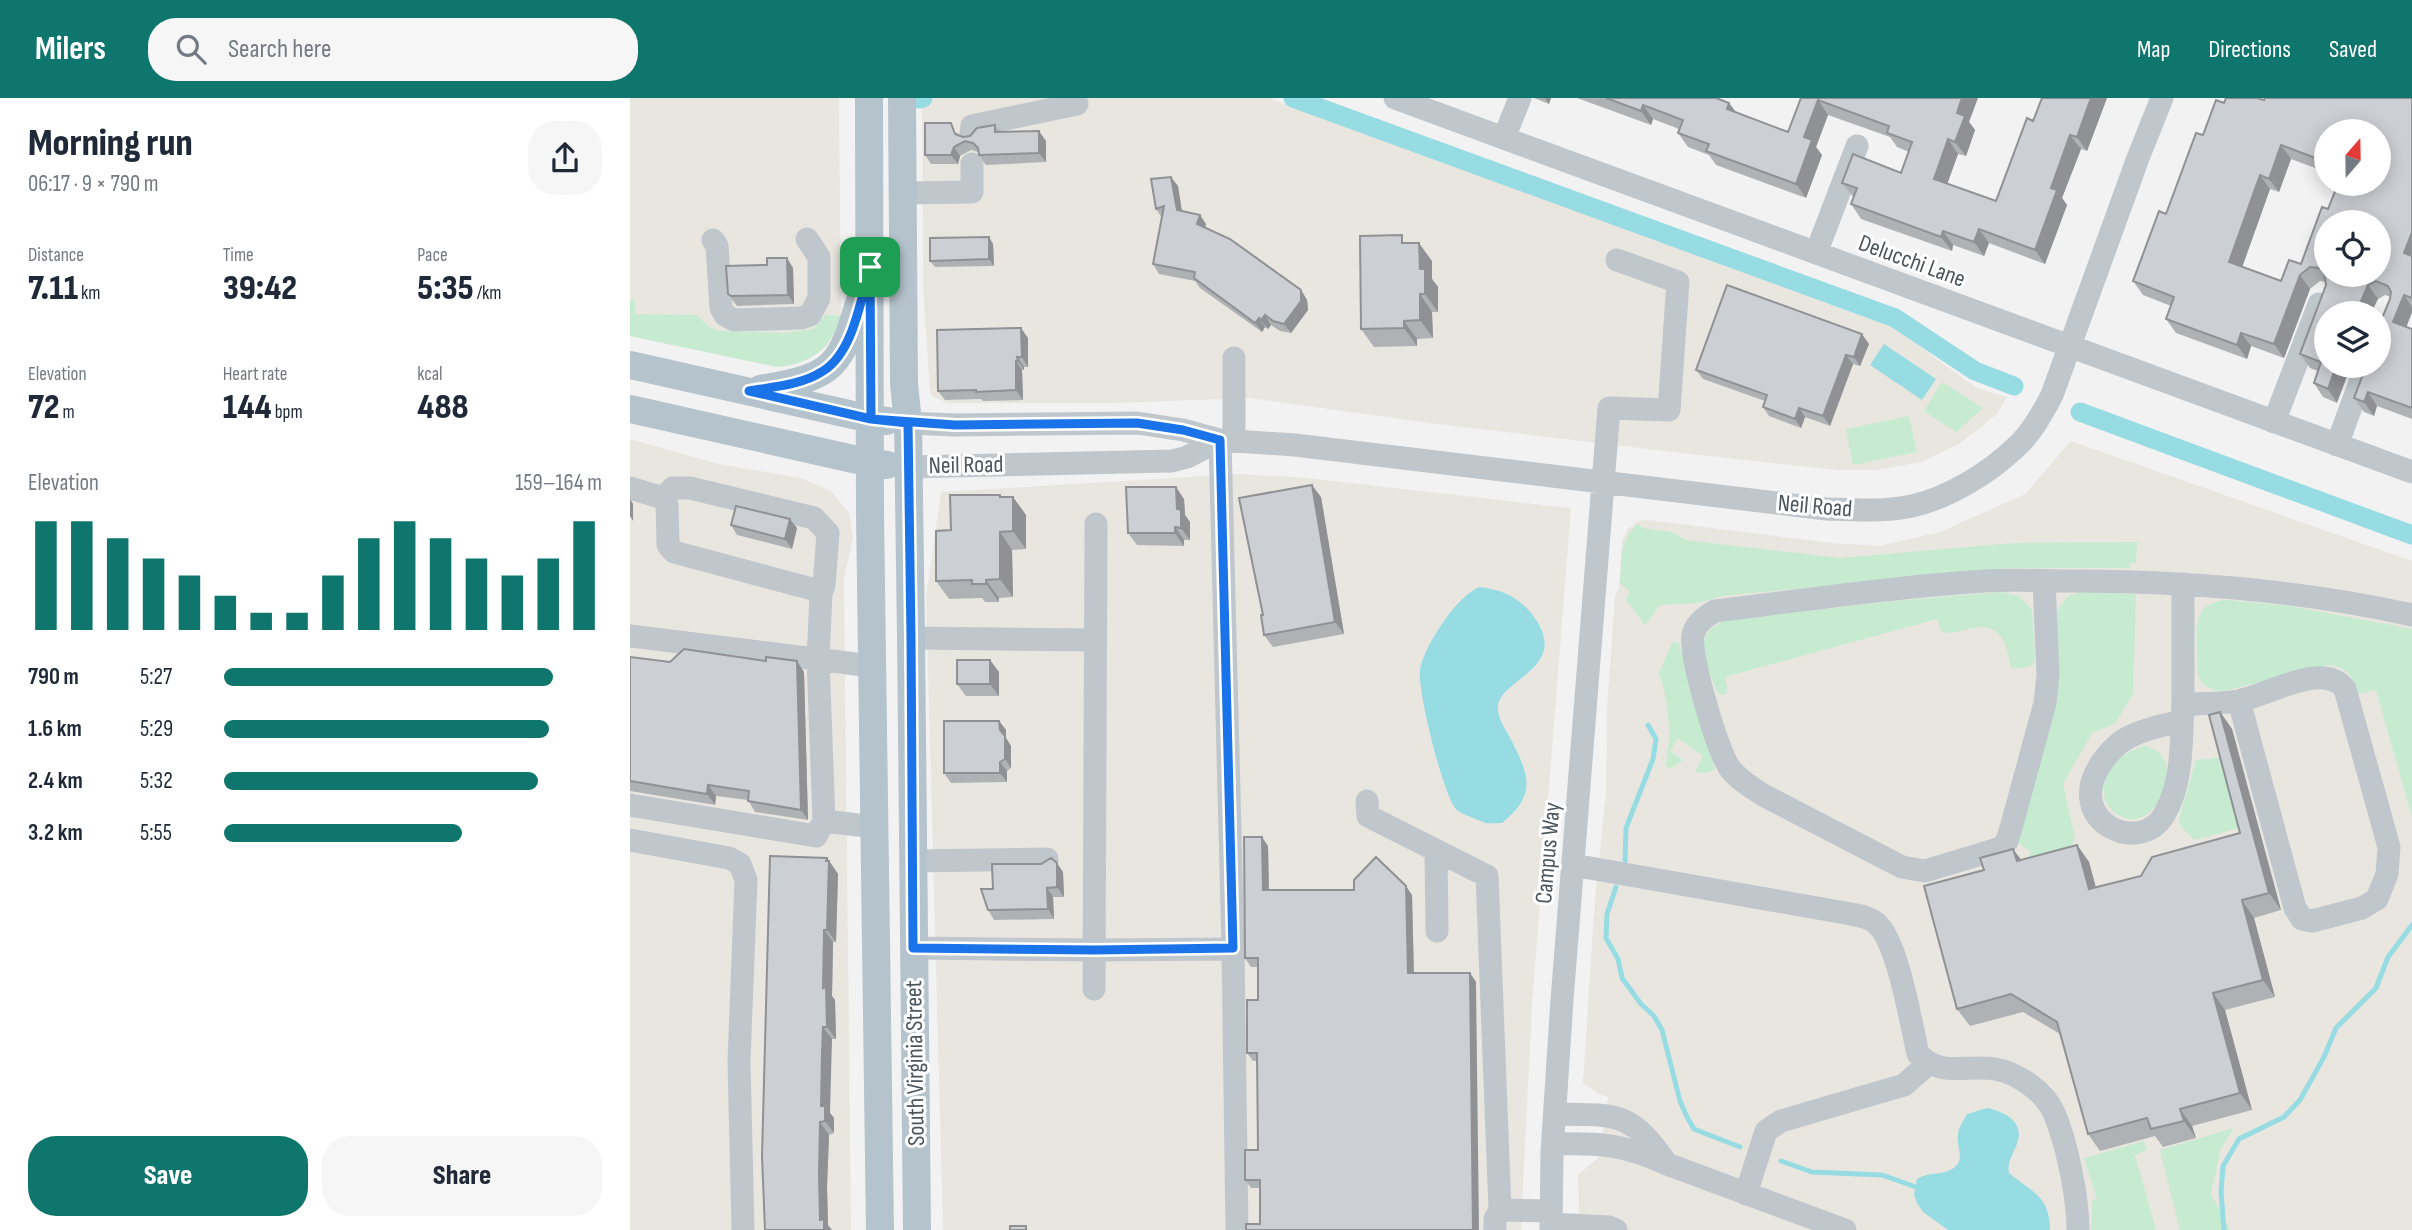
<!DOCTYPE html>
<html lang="en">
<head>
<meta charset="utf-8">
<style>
  body { margin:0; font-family:"Sofia Sans Condensed",sans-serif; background:#f6f6f7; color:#1f2937; height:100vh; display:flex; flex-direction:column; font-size:26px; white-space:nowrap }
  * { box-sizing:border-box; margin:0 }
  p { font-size:23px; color:#747a83 }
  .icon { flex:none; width:38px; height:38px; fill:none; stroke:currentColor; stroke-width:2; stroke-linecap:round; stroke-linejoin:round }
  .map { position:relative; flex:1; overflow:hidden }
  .panel { display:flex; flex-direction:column; background:#fff; width:630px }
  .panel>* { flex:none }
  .needle { width:46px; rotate:20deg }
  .controls { position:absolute; left:1684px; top:21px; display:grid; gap:14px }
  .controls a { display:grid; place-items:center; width:77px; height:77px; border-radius:50%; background:#fff; box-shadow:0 4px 18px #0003; font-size:35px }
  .pin { position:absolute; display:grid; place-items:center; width:60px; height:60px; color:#fff; margin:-30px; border-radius:14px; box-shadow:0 4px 10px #0006 }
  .round { display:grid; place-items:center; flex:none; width:74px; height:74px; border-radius:28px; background:#f6f6f7 }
  .headline { display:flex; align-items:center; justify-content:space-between; height:119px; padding:0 28px }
  h1 { font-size:38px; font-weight:800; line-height:52px }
  .figures { display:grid; grid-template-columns:repeat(3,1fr); gap:10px; height:119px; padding:7px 28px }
  .figures div { display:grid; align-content:center }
  .figures b { font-size:35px; font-weight:800 }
  .figures small { font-size:19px; font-weight:400 }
  .figures p { font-size:19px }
  .chart { height:196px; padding:14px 28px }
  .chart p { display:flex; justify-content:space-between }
  .chart svg { width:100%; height:126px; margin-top:7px; stroke:#0f766e; stroke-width:6 }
  .action { display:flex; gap:14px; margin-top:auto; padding:14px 28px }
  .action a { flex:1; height:80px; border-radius:28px; background:#0f766e; color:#fff; font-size:28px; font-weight:800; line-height:80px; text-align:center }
  .action a+a { background:#f6f6f7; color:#1f2937 }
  ul { padding:0 28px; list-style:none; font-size:23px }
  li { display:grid; grid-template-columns:112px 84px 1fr; align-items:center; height:52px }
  li i { height:18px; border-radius:9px; background:#0f766e }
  header { display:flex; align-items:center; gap:42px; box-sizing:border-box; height:98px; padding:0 35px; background:#0f766e; color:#fff }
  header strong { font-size:33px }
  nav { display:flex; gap:38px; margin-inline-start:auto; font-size:24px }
  .search { width:490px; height:63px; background:#f6f6f7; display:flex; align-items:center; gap:18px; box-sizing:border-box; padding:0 24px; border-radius:28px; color:#747a83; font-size:26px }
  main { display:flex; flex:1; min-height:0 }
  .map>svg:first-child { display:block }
  .commercial { fill:#e9e6e0 }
  .green { fill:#c6ebd0 }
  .water { fill:#98dce3 }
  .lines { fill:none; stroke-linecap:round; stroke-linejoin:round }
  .stream { stroke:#98dce3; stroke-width:5 }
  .canal { stroke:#98dce3; stroke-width:19 }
  .minor { stroke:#bfc7cc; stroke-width:23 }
  .major { stroke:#b5c3cc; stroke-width:28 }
  .wall { fill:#afb2b5; fill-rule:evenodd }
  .shaded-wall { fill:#8f9194 }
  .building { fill:#cccfd3; stroke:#8f9194; stroke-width:2; fill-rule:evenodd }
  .route-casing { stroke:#fff; stroke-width:14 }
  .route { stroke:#1a73e8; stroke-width:9 }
  .labels { text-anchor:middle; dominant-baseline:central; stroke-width:6; stroke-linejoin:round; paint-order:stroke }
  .street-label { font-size:24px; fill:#4b565d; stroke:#fff }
</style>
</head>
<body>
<header>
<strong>Milers</strong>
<div class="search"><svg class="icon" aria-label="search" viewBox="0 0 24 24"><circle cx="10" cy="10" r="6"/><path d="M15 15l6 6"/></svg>Search here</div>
<nav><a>Map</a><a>Directions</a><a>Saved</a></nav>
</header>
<main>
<section class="panel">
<div class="headline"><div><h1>Morning run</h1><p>06:17 · 9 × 790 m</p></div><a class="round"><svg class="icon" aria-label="share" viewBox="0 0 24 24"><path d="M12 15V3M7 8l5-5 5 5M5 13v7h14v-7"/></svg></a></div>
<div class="figures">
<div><p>Distance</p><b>7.11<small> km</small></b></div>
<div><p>Time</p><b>39:42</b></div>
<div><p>Pace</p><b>5:35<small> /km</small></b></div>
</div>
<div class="figures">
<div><p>Elevation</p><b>72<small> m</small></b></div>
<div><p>Heart rate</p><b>144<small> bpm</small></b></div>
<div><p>kcal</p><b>488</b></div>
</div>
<div class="chart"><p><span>Elevation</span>159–164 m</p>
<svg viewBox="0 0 160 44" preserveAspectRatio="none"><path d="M5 44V6M15 44V6M25 44V12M35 44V19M45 44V25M55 44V32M65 44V38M75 44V38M85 44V25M95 44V12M105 44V6M115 44V12M125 44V19M135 44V25M145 44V19M155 44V6"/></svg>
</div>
<ul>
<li><b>790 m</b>5:27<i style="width:87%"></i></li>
<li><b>1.6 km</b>5:29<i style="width:86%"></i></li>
<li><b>2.4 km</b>5:32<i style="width:83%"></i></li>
<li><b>3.2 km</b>5:55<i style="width:63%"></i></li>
</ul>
<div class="action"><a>Save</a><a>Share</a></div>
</section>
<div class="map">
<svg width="1782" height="1132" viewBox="0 0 1782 1132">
  <rect width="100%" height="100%" fill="#f3f2f2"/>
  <path class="commercial" d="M0 0H209L211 218 197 248 182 259 164 267 147 269 0 238Z
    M292 0H639L1264 230 1347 290 1377 299 1366 317 1329 346 1291 364 1247 372H1207L1060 356 799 325 621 300 485 305H317L302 298 300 292 293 191Z
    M0 341 89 366 171 380 201 393 219 415 223 439 214 481 221 1132H0Z
    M1441 343 1782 463V1132H949L948 1077 969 1059 978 999 968 996 953 985 965 800 976 694 977 610 985 498 989 489 992 443 998 431 1008 423 1019 422 1201 445 1249 448 1310 434 1395 396Z
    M610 376 677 380 941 410 902 906 891 1132H313L296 499 311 394Z"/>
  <path class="green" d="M5 201V216L67 217 78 228 89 233 155 235 183 231 195 217 211 218C201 251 181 266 147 269L0 238V202Z
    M1312 284 1353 310 1326 334 1294 313Z
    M1279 318 1287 354 1223 367 1216 331Z
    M1008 426 1013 430 1043 434 1055 442 1210 460 1383 445 1507 444 1506 465H1500L1499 470H1378L1092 498 1068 505 1030 507 1015 527 996 502 1000 494 990 485C992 462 989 441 1008 426Z
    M1372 494 1389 498 1402 512 1405 560 1403 567C1395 570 1389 572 1381 569 1378 561 1378 553 1375 546 1360 513 1334 539 1312 534L1307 521 1095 579 1097 590 1096 596 1090 597C1084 589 1082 580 1078 571 1070 548 1070 534 1094 523L1263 503Z
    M1451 494 1506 496 1503 596 1485 626 1462 635 1433 686 1445 740 1433 764H1395L1401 754 1387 744 1428 591 1426 514 1438 498Z
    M1596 502 1660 508 1782 531V719L1746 592 1729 596C1721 577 1720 570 1698 567L1594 593C1584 593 1575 590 1570 581 1566 573 1568 561 1567 553 1566 527 1564 505 1596 502Z
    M1043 543 1049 545 1085 671 1077 675 1065 674 1073 658 1048 640 1040 653 1053 662 1040 671 1035 667C1043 641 1038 599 1029 575Z
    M1516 648C1523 651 1529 653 1533 660 1547 680 1524 729 1495 720 1488 717 1482 714 1478 707 1462 682 1492 651 1516 648Z
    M1594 659 1613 729 1564 742 1550 727 1549 721 1566 662Z
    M1604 1030 1591 1050 1581 1096 1600 1132H1550L1530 1052Z
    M1514 1043 1517 1052 1505 1057 1526 1132H1461L1462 1102 1467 1101 1454 1060Z"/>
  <path class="water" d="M1254 246 1306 281 1292 302 1240 267Z
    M850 489C872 492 887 498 901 515 946 571 865 581 868 611 868 620 874 629 878 636 897 673 910 695 872 725 867 725 861 726 856 725 853 724 830 715 827 712 814 702 787 590 790 573 793 549 828 496 850 489Z
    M1357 1010C1371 1013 1389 1020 1389 1037 1388 1051 1376 1061 1379 1075 1403 1095 1420 1098 1420 1132H1318L1293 1114 1287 1105 1284 1097 1287 1081C1300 1073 1314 1078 1325 1069 1335 1061 1326 1049 1328 1037 1328 1030 1334 1022 1337 1016Z"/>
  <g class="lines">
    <path class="stream" d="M995 763 996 730 1023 661 1026 641 1018 627
      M986 789 977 816 976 840 988 861 992 880 1011 906 1024 918 1032 932 1050 1003 1057 1019 1064 1031 1110 1049
      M1151 1063 1182 1074 1252 1077 1286 1089
      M1594 1132 1591 1094 1593 1068 1609 1041 1654 1019 1670 1002 1694 959 1706 930 1746 890 1758 859 1782 827"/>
    <path class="canal" d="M663 0 1265 220 1345 273 1384 288
      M289 1 293 0
      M1450 314 1782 437"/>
    <path class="minor" d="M765 0 1782 374
      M341 35 342 28 447 6
      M874 40 890 0
      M273 95 342 94V66
      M83 142 87 148 91 210 95 217 104 222 171 220 180 217 189 200V159L177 141
      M1186 155 1227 48
      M1644 324 1689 206
      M278 325 325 327 507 325 553 332 590 342 665 347 1196 411C1225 412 1254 414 1282 408 1318 400 1359 375 1385 350 1401 336 1412 316 1422 297L1508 60 1532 0
      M590 342 603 851 607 1132
      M604 342V260
      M1707 347 1736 268
      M278 369 542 363 557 359 590 342
      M0 390 33 400 37 406 38 447 44 454 186 492 191 496 188 561 194 723 245 729
      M33 400 43 390H60L184 420 198 435 194 487 191 496
      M1414 483 1418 577 1415 605 1381 730 1377 743 1371 750 1295 773 1272 769 1133 697C1121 689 1107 681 1099 669 1087 651 1059 557 1063 537 1065 526 1076 518 1085 513 1174 502 1264 489 1354 483 1382 481 1411 483 1439 483 1554 483 1670 492 1782 517
      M0 538 242 568
      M281 540 465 542
      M1553 607C1571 605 1590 606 1608 603 1637 598 1693 562 1715 591L1759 749 1757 776 1747 801 1732 810 1682 823 1672 821 1665 810 1609 603
      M1552 623C1535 627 1517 630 1501 638 1488 644 1478 655 1470 667 1434 724 1510 758 1534 717 1554 683 1551 640 1553 602V486
      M737 703 738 718 857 778 870 1112
      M0 707 186 738 194 723
      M0 742 99 760 110 766 116 782 109 963 113 1132
      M806 753 807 833
      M283 763 417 761
      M943 767 1221 816C1230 818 1239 819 1246 825 1268 843 1281 926 1288 956 1311 980 1337 966 1365 971 1388 975 1415 994 1424 1015 1437 1045 1448 1100 1448 1132
      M283 850 465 852 603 851
      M464 891 466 426
      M923 1046C971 1045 993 1046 1037 1066 1000 1012 986 1017 925 1016
      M1037 1066 1215 1132
      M1116 1096 1136 1033 1151 1023 1274 987 1298 966
      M921 1126 979 1129 986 1132
      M865 1132V1121L870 1112 921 1113
      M921 1132 922 1054 932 902 979 310 1039 312 1048 184 987 162"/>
    <path class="major" d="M239 0 240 414 250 1132
      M272 0 274 286 278 325 281 540 287 1132
      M0 267 241 321 257 323
      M130 291C208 278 210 268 232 196
      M0 311 241 365 257 367"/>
  </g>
  <path class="wall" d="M904 0H921L919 6Z
    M947 0H1086L1099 5 1106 14 1158 34 1171 0 1339 24 1345 32 1336 58 1328 56 1317 85 1366 103 1403 23 1477 0 1457 53 1451 51 1432 100 1437 107 1415 166 1359 145 1354 158 1323 147 1322 153 1231 121 1221 106 1224 100 1212 85 1271 75 1279 54 1267 49 1260 39 1198 17 1186 49 1192 57 1176 100 1086 67 1079 57 1058 49 1048 35 1049 31 1023 21 1021 27Z
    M1782 0V214L1776 229 1782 231V321L1747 308 1744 318 1734 314 1724 300 1761 199 1755 197 1748 201 1696 215 1707 305 1693 299 1684 285 1688 273 1680 270 1670 256 1696 187V184L1690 183 1680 191 1654 260 1621 248 1617 261 1546 235 1536 221 1541 208 1513 197 1503 183 1536 116 1573 37 1594 5 1634 2ZM1696 33 1748 86 1671 166 1651 183 1612 169 1640 91 1649 94 1661 61 1696 74Z
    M365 27 370 34 416 43V64L356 67 349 57V54L341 52 330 58 328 66H301L295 57 327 34 328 37 333 39 340 38Z
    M548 88 552 113 576 126 575 130 671 192 677 202 678 212 661 235 650 233 641 227 638 231 635 229 632 234 570 190 565 183 529 176 523 166 532 120 526 111Z
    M778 145 802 163V181L808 189V214H802L803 240 787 241V248L744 249 731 231Z
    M363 146 364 168 305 169 300 163Z
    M163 170 164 206 107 208 98 196Z
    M398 240V269H394V272H392L393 302 353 303 351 301 315 302 308 293Z
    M1239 246 1230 268 1223 266 1200 328 1175 319 1171 330 1139 318 1133 309 1135 303 1073 281 1066 272Z
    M371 399H383L396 417V451L382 452 383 499 369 500V504H355L352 500 319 501 306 483 321 432Z
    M691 399 714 536 643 549 634 537 633 517Z
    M554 401 555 417 560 424V442H554V448L507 447 498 435Z
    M101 427 167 430 162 451 107 437Z
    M0 559 40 564 174 574 178 722 125 714 118 702 86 698 85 707 0 693Z
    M360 562 369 574V598H336L327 586Z
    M1590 614 1602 631 1651 812 1624 820 1645 899 1595 912 1622 1012 1562 1028 1566 1040 1533 1049 1525 1038 1470 1053 1458 1036 1430 936 1393 914 1340 928 1327 911 1391 762 1447 747 1459 764 1466 790 1511 778 1610 735Z
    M369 623 376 632V640L381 648V670L377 673V684L321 685 314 675Z
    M638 748 639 792 782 797 784 875H840L846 884 630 1126V1090H621L615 1082 628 1052V963H623L617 955 628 902V869H621L615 860Z
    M197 760 208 776 206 844H203L202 898 205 902 206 941H202L200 967V1015L204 1020V1035L199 1037 197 1089 198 1127 135 1132Z
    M433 774 434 799H423L424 821 364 822 358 812Z"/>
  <path class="shaded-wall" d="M915 0H921L919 6Z
    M1332 0H1348L1339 24 1345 32 1336 58 1325 44 1327 15Z
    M1461 0H1477L1457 53 1447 39Z
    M1188 2 1198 17 1186 49 1192 57 1176 100 1166 86 1174 39Z
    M1099 5 1109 19 1097 11Z
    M1013 7 1023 21 1021 27 1011 13Z
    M409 33 416 43V64L409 55Z
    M1440 37 1451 51 1432 100 1437 107 1415 166 1405 152 1421 90Z
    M1318 41 1328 56 1314 95 1304 81Z
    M1651 47 1661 61 1649 94 1639 81Z
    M324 49 330 58 328 66 321 57Z
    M1630 77 1640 91 1609 178 1599 164Z
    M541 79 548 88 553 121 547 112Z
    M570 117 576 126 573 135 567 126Z
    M1349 131 1359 145 1354 158 1344 144Z
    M1313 133 1323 147 1322 153 1311 139Z
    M1782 134V166L1774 155Z
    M359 139 363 146 364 168 359 161Z
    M789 145 802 163V181L808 189V214L795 196 790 171Z
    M157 160 163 170 164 206 158 197Z
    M1670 177 1680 191 1654 260 1644 246Z
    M1738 187 1748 201 1741 215H1726Z
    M671 192 677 202 678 212 661 235 654 226Z
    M790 196 802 214 803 240 790 222Z
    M1774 197 1782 209V214L1773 238 1763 224Z
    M635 217 641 227 638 231 631 222Z
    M629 220 635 229 632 234 625 225Z
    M774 223 787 241V248L774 230Z
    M391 230 398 240V269L392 259Z
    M1611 235 1621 248 1617 261 1607 247Z
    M1232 236 1239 246 1230 268 1224 259Z
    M1216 257 1223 266 1200 328 1193 318Z
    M387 259 394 269V272L388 263Z
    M386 263 392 272 393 302 386 292Z
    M1706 268H1721L1707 305 1698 291Z
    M1738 294 1747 308 1744 318 1734 304Z
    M1169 310 1175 319 1171 330 1165 321Z
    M682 387 691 399 714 536 705 524Z
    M546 389 554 401 555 417 560 424V442L551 430 547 411Z
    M383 399 396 417V451L383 433Z
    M0 401 3 406V423L0 418Z
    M160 421 167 430 162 451 155 441Z
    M545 429 554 442V448L545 435Z
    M370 434 382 452 383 499 370 481Z
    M356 482 369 500V504L356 486Z
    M360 562 369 574V598L360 586Z
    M167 563 174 574 178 722 171 712Z
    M1590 614 1602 631 1651 812 1639 795Z
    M369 623 376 632V640L381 648V670L375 661 370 632Z
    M370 664 377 673V684L370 675Z
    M78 687 86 698 85 707 77 696Z
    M632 739 638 748 639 801 633 792Z
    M1447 747 1459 764 1471 809 1459 791Z
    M1383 751 1396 768 1387 763Z
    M197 760 208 776 206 844 197 832Z
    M427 765 433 774 434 799 427 789Z
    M776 788 782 797 784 884 778 875Z
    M417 790 423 799 424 821 418 811Z
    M1612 802 1624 820 1645 899 1633 882Z
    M194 832 203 844 202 898 205 902 206 941 197 929 193 890Z
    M840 875 846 884 849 1132H843Z
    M1583 895 1595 912 1622 1012 1610 995Z
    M193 929 202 941 200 1015 204 1020V1035L195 1023 191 1008Z
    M1550 1011 1562 1028 1566 1040 1554 1023Z
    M190 1024 199 1037 197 1089 198 1127 202 1132H194L190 1122 189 1076Z"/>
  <path class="building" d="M976 0H1086L1099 5 1097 11 1158 34 1171 0H1332L1327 15 1335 18 1325 44 1318 41 1304 81 1366 103 1397 20 1403 23 1412 0H1461L1447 39 1440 37 1421 90 1427 92 1405 152 1349 131 1344 144 1313 133 1311 139 1221 106 1227 90 1212 85 1223 56 1271 75 1282 44 1257 35 1259 28 1188 2 1174 39 1182 42 1166 86 1076 53 1079 46 1048 35 1053 22 1013 7 1011 13Z
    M1596 0H1627L1634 2 1635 0H1782V134L1774 155 1782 158V200L1774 197 1763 224 1782 231V310L1738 294 1734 304 1724 300 1736 268H1748V230L1760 201 1761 194 1758 188 1746 183 1738 187 1726 215H1696V268H1706L1698 291 1684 285 1691 264 1670 256 1696 187 1694 175 1689 170 1680 169 1670 177 1644 246 1611 235 1607 247 1536 221 1544 199 1503 183 1529 113 1536 116 1566 35 1573 37 1586 2 1594 5ZM1696 33H1748V86H1708L1698 111 1692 109 1671 166 1659 162 1651 183 1599 164 1630 77 1639 81 1651 47 1696 64ZM1696 124H1748V177H1696Z
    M295 25H321L325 36 333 39 340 38 347 30 365 27V34L409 33V55L349 57 348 50 343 45 335 43 324 49 321 57H295Z
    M541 79 547 112 570 117 567 126 600 141 671 192V203L654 226 643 223 635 217 631 222 629 220 625 225 564 180 565 174 523 166 534 108 526 111 521 81Z
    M772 137V145H789L790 171H795V196H790V222L774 223V230L731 231 730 138Z
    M359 139V161L300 163V140Z
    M137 160H157L158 197 101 198 98 196 96 168 137 167Z
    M1097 187 1232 236 1224 259 1216 257 1193 318 1169 310 1165 321 1133 309 1137 297 1066 272Z
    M391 230 392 259H387L388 263H386V292L346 294V292L308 293 307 232Z
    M682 387 705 524 634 537 631 517H633L609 400Z
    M496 389H546L547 411 551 412V430L545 429V435H498Z
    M320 397H370V399H383V433L370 434V481L356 482V486H342V482L306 483V433L321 432Z
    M106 408 160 421 155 441 101 427Z
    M54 551 136 563V559L167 563 171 712 118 703 119 693 78 687 77 696 0 683V559L40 564Z
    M327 562H360V586H327Z
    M1590 614 1639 795 1612 802 1633 882 1583 895 1610 995 1550 1011 1554 1023 1521 1031 1517 1020 1458 1036 1427 924 1381 896 1327 911 1294 788 1354 772 1350 760 1383 751 1387 763 1447 747 1459 791 1511 778 1522 759 1610 735 1579 617Z
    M314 623H369L370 632 375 638V661L370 664V675H314Z
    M614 739H632L633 792H724V782L746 759 776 788 778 875H840L843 1132H616V1126H630V1082H615V1052H628L627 955H617V902H628V860H615Z
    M140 758 197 760 196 763H199L197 832H194L193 890 196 889 197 929H193L192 955 191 1008H195V1023L190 1024 189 1076 190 1122 194 1121V1132H135L132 1058Z
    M421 760 427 765V789L417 790 418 811 358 812 351 791H363L362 766H411Z
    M380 1128H396V1132H380Z"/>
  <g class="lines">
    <defs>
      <path id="route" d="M240 169 241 321 278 325 281 540 283 850 465 852 603 850 590 342 553 332 507 325 325 327 241 321 119 293C143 289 172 287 193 273 223 255 231 201 240 169"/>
    </defs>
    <use href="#route" class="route-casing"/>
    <use href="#route" class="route"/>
  </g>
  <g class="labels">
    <g class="street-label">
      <text transform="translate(1282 163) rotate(20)">Delucchi Lane</text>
      <text transform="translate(336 367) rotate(-1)">Neil Road</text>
      <text transform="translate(1185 408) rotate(5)">Neil Road</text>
      <text transform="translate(918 755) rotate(-85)">Campus Way</text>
      <text transform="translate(285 965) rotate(-91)">South Virginia Street</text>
    </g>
  </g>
</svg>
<div class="controls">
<a><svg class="needle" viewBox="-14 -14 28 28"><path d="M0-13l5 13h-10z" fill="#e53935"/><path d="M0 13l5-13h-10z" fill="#747a83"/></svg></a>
<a><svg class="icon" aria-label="locate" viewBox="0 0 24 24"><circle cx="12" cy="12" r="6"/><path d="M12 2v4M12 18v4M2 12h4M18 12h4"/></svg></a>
<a><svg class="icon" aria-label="layers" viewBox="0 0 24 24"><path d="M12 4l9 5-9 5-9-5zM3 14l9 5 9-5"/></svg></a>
</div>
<div class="pin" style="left:240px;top:169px;background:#1e9e55"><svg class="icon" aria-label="arrive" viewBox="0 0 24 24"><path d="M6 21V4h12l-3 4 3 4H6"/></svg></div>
</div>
</main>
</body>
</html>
